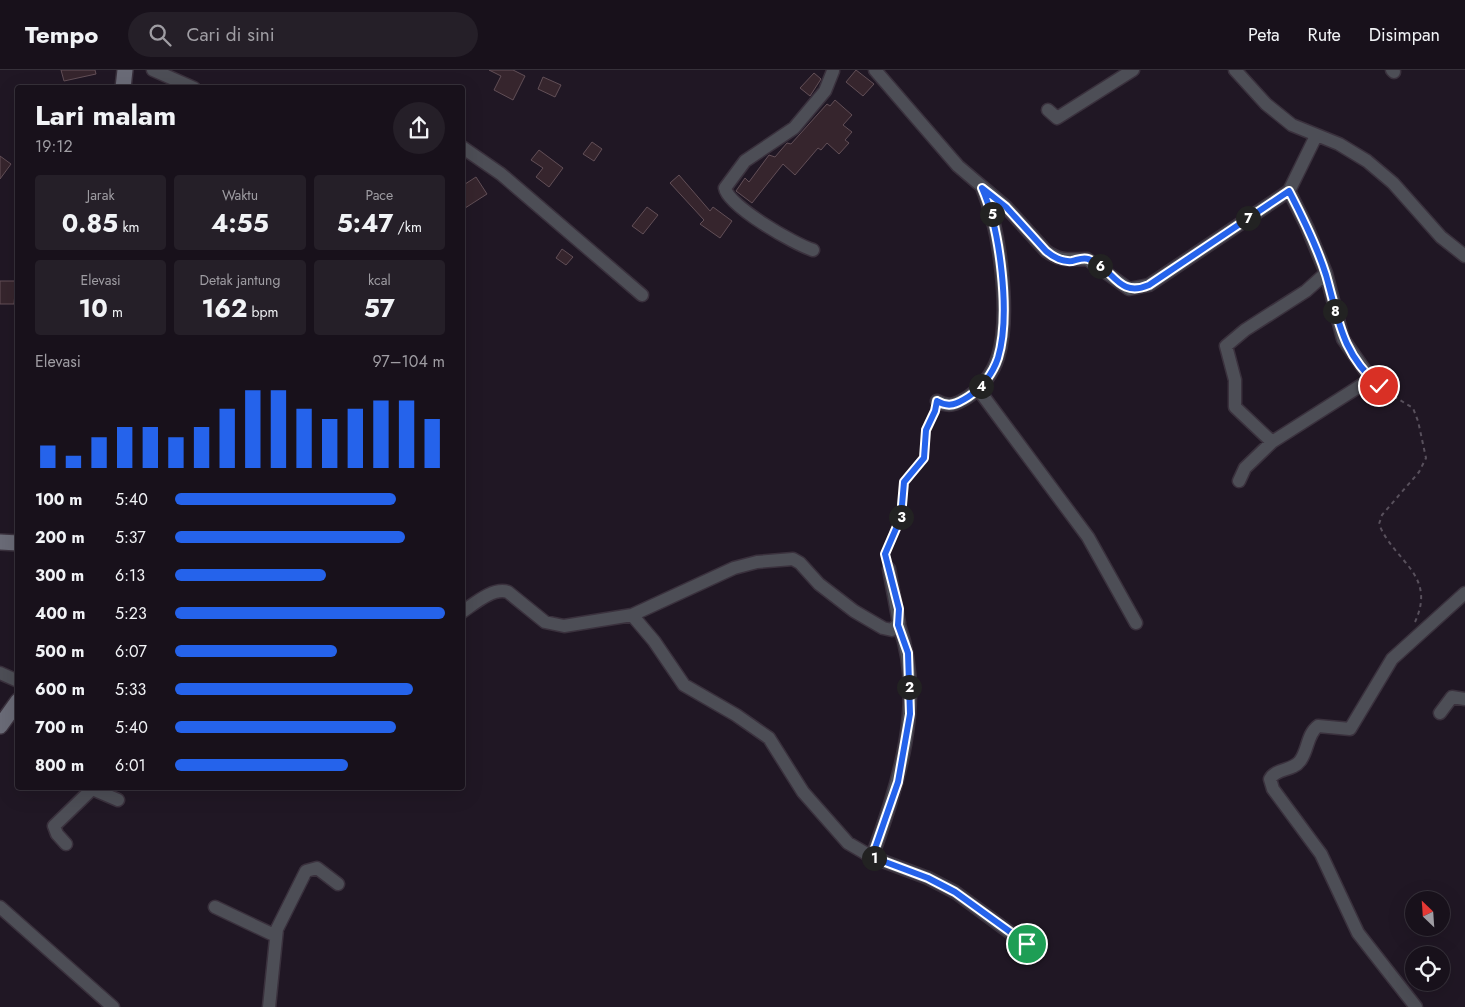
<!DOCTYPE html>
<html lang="id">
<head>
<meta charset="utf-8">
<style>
  body { margin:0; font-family:Jost,sans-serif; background:#251f28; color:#f1f3f6; height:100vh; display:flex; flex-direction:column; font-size:19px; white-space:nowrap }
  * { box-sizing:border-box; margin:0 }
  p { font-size:16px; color:#9f9da3 }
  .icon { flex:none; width:28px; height:28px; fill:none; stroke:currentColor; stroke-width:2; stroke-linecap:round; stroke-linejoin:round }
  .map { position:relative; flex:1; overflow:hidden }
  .details { position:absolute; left:15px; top:15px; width:450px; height:705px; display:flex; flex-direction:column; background:#18111b; border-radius:5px; box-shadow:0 5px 20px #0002,0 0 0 1px #36313a }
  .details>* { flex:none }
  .needle { width:32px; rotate:335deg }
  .buttons { position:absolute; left:1405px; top:821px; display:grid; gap:10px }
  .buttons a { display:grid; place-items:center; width:45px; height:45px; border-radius:50%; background:#18111b; box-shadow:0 5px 20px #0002,0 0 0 1px #36313a; font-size:25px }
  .pin { position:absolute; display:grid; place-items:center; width:42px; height:42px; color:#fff; margin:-21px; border:2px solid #fff; border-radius:50%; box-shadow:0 1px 5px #0007 }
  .km { position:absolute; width:25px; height:25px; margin:-12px; border-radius:50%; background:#222; color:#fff; font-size:14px; line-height:25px; text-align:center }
  .round { display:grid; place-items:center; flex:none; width:52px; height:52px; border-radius:26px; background:#251f28 }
  .summary { display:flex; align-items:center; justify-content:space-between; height:85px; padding:0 20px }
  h1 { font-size:28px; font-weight:700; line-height:38px }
  .metrics { display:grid; grid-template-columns:repeat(3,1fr); gap:8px; height:85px; padding:5px 20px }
  .metrics div { display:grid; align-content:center; border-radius:5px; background:#251f28; text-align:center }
  .metrics b { font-size:25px; font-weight:700 }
  .metrics small { font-size:14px; font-weight:400 }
  .metrics p { font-size:14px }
  .chart { height:140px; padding:10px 20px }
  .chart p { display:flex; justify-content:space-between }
  .chart svg { width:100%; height:90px; margin-top:5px; stroke:#2563eb; stroke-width:6 }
  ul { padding:0 20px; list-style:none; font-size:16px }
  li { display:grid; grid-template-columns:80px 60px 1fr; align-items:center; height:38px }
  li i { height:12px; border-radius:6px; background:#2563eb }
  header { display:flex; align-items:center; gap:30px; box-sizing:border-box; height:70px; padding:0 25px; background:#18111b; border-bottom:1px solid #36313a }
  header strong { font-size:24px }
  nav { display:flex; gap:28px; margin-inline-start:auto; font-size:18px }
  .search { width:350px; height:45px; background:#251f28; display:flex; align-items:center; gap:12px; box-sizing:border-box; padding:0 18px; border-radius:28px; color:#9f9da3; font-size:19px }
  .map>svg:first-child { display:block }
  .building { fill:#36252d; stroke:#624f57 }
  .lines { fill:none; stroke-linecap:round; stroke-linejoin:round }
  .street-casing { stroke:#3a313d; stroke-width:15 }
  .secondary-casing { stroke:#3a313d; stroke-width:18 }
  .path { stroke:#58505c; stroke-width:2; stroke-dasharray:4 4; stroke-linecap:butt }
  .street { stroke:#4d4e56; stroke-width:12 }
  .secondary { stroke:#6a6b77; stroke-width:15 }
  .route-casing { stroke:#fff; stroke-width:10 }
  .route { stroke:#2563eb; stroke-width:6 }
</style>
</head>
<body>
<header>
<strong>Tempo</strong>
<div class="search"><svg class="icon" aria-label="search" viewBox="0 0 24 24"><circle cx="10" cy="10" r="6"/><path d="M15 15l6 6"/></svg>Cari di sini</div>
<nav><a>Peta</a><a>Rute</a><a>Disimpan</a></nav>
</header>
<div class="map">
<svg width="1465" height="937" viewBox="0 0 1465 937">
  <rect width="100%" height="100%" fill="#201724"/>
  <path class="building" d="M61 0H95L96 4 64 11Z
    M489 0H513L525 6 513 30 494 20 501 6Z
    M856 0 874 14 863 26 846 12Z
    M814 3 821 9 810 26 800 18Z
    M543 7 561 15 555 27 538 19Z
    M835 30 852 45 843 55 852 62 845 70 849 73 839 84 827 73 821 80 818 78 795 105 783 94 752 133 736 121 745 108 749 112 769 85 775 87 787 73 791 74 827 34 830 36Z
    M592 72 602 79 594 91 583 84Z
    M539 80 563 98 549 117 536 107 543 98 531 90Z
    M0 86 11 94 0 109Z
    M679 105 710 141 713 137 732 151 720 168 700 154 704 150 670 113Z
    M476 107 487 124 462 140V116Z
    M647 137 658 145 643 164 632 156Z
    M562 179 573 187 566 195 556 188Z
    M0 211H16L14 234H0Z"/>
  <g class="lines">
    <defs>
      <path id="street" d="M153 0 194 18
        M875 0 958 96 1006 137 1046 181C1061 192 1070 189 1087 189L1129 219 1149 215 1289 121 1316 66
        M1235 0 1266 34 1292 55 1339 74 1367 91 1393 113 1441 167 1465 186
        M1392 0 1394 2
        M1048 40 1057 48 1133 0
        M462 77 501 104 642 225
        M813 180C794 174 728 136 725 118L745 91 794 58 825 21 833 1
        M978 319 1088 467 1136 553
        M937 331C949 338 957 334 968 327 982 317 993 303 998 287 1011 245 1000 160 983 120
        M1272 372 1371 309 1343 269 1326 203 1307 157 1289 121
        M1239 411 1245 398 1272 372 1235 337V310L1226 276 1245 260 1306 221 1326 203
        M462 542C474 534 493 517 508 522L545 552 564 556 632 545 734 498 757 492 793 489 800 493 819 514 854 541 883 558 892 560 899 553 889 499
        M632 545 654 571 684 615 736 645 769 668 803 722 848 773 872 787 928 808 955 822 1027 875
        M0 603 18 611
        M1440 643 1452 627 1465 629
        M90 718 118 730
        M66 774 57 764 54 756 89 722 87 718
        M872 787C898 715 926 631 899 555
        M0 837 113 937
        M215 837 276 866
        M269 937 277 859 306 801 317 798 338 814
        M1416 937 1358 863 1321 784 1273 719 1270 709C1276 698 1293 701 1300 691 1308 681 1307 664 1318 656L1350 659 1392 589 1465 523"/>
      <path id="secondary" d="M123 18 125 0
        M0 472 18 473
        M0 656 18 631"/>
    </defs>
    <use href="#street" class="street-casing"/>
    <use href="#secondary" class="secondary-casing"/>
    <path class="path" d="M1380 318 1413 338 1418 351 1426 388 1419 402 1382 445 1379 454C1394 492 1437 504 1415 552
      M885 487 886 477 901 447 904 412 923 391 926 360 934 342"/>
    <use href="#street" class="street"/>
    <use href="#secondary" class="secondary"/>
  </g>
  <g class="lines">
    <defs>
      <path id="route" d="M1027 874 955 822 928 808 872 787 898 712 910 644 908 583 898 555 899 539 885 484 901 447 904 412 924 388 926 360 935 341 937 331C949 338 957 334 968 327 982 318 993 303 998 288 1011 244 1000 159 982 118L1006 137 1046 181C1053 187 1062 192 1072 191 1077 190 1083 187 1088 189 1113 196 1117 229 1149 215L1289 121C1303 148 1317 176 1326 205 1339 251 1341 282 1379 316"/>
    </defs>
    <use href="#route" class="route-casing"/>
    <use href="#route" class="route"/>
  </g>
</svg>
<div class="buttons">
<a><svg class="needle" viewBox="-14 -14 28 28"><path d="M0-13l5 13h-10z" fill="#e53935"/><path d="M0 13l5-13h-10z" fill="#9f9da3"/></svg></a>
<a><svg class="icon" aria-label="locate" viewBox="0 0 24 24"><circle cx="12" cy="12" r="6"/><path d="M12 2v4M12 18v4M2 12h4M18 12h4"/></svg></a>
</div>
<div class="pin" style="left:1027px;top:874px;background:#1e9e55"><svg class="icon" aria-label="arrive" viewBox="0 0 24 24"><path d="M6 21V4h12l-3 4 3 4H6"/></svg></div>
<div class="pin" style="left:1379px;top:316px;background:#d93025"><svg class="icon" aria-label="check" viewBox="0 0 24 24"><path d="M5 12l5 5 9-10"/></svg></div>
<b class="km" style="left:874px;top:788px">1</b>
<b class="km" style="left:909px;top:617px">2</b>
<b class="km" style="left:901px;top:447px">3</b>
<b class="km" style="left:981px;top:316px">4</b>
<b class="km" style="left:992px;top:144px">5</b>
<b class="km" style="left:1100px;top:196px">6</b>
<b class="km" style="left:1248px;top:148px">7</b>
<b class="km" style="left:1335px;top:241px">8</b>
<section class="details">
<div class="summary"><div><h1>Lari malam</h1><p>19:12</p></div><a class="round"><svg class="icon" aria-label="share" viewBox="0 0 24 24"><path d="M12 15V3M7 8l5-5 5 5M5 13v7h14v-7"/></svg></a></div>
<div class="metrics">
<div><p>Jarak</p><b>0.85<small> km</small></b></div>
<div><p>Waktu</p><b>4:55</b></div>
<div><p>Pace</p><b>5:47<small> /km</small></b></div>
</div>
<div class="metrics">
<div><p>Elevasi</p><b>10<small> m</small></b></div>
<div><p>Detak jantung</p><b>162<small> bpm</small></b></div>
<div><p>kcal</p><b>57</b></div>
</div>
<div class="chart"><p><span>Elevasi</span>97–104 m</p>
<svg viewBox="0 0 160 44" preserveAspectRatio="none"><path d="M5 44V33M15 44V38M25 44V29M35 44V24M45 44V24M55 44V29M65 44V24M75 44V15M85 44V6M95 44V6M105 44V15M115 44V20M125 44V15M135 44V11M145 44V11M155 44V20"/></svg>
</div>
<ul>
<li><b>100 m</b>5:40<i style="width:82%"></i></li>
<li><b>200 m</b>5:37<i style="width:85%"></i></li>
<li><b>300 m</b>6:13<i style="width:56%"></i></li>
<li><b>400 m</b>5:23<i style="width:100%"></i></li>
<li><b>500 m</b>6:07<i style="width:60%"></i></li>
<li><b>600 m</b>5:33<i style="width:88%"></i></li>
<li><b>700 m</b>5:40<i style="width:82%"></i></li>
<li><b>800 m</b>6:01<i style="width:64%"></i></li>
</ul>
</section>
</div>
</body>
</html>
